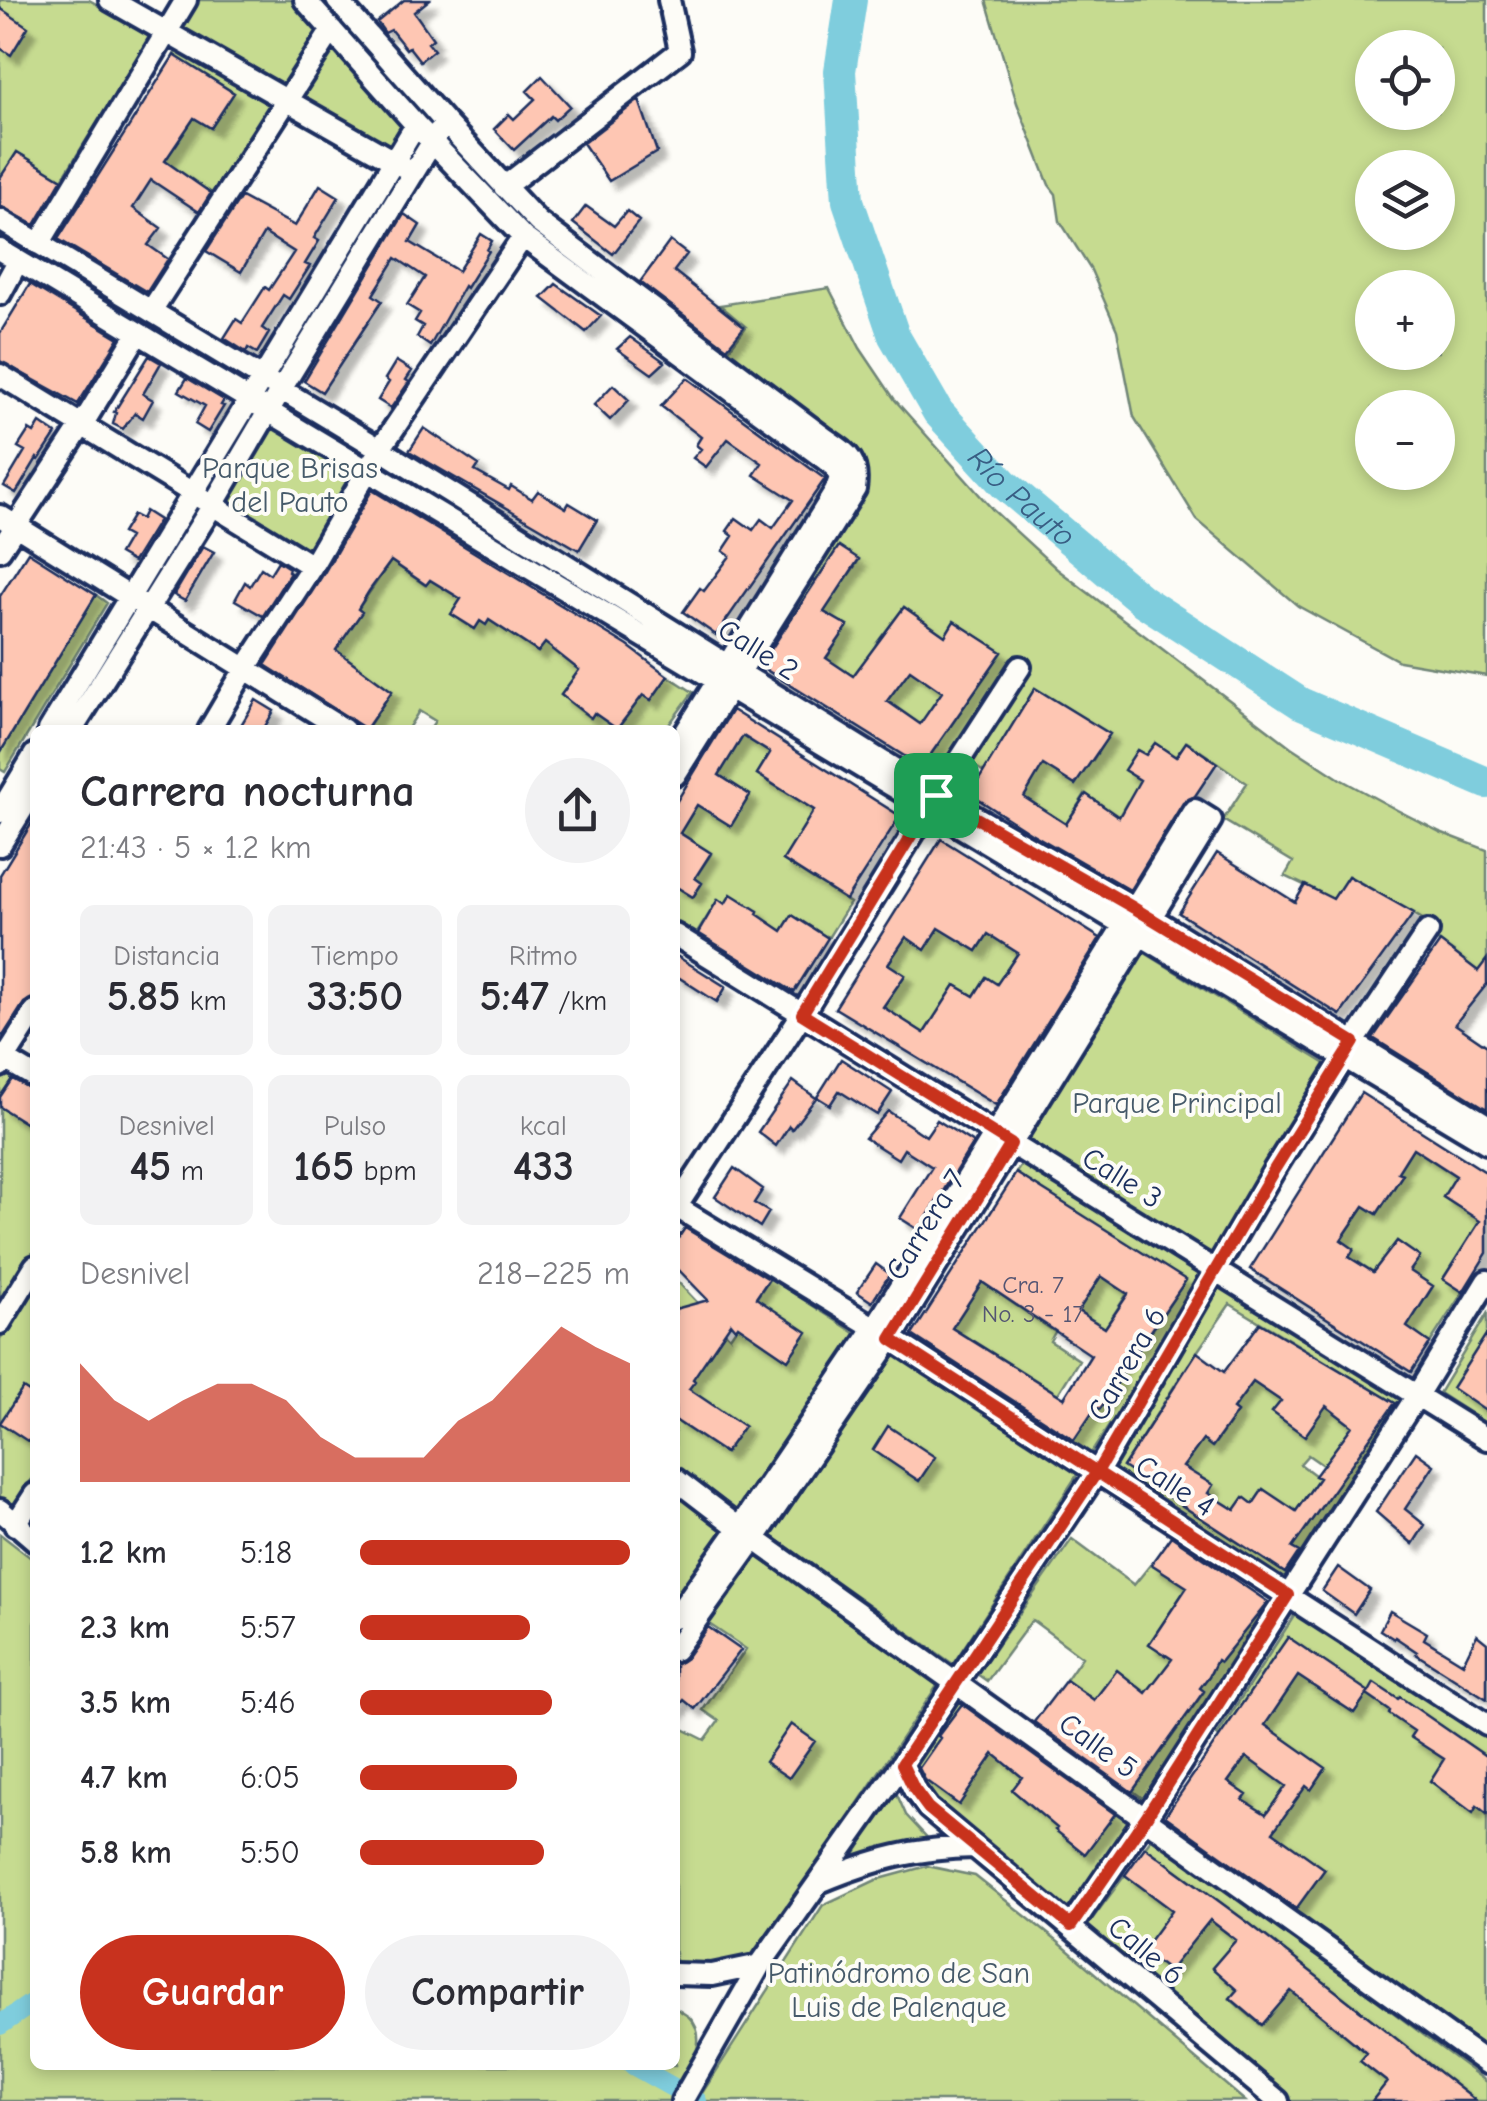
<!DOCTYPE html>
<html lang="es">
<head>
<meta charset="utf-8">
<style>
  body { margin:0; font-family:"Comic Neue",sans-serif; background:#f2f2f3; color:#2b2b33; height:100vh; display:flex; flex-direction:column; font-size:38px; white-space:nowrap }
  * { box-sizing:border-box; margin:0 }
  p { font-size:32px; color:#7c7c81 }
  .icon { flex:none; width:55px; height:55px; fill:none; stroke:currentColor; stroke-width:2; stroke-linecap:round; stroke-linejoin:round }
  .map { position:relative; flex:1; overflow:hidden }
  .sheet { position:absolute; left:30px; top:725px; width:650px; height:1345px; display:flex; flex-direction:column; background:#fff; border-radius:15px; box-shadow:0 5px 15px #0003 }
  .sheet>* { flex:none }
  .fabs { position:absolute; left:1355px; top:30px; display:grid; gap:20px }
  .fabs a { display:grid; place-items:center; width:100px; height:100px; border-radius:50%; background:#fff; box-shadow:0 5px 15px #0003; font-size:50px }
  .pin { position:absolute; display:grid; place-items:center; width:85px; height:85px; color:#fff; margin:-42px; border-radius:20px; box-shadow:0 5px 15px #0006 }
  .round { display:grid; place-items:center; flex:none; width:105px; height:105px; border-radius:52px; background:#f2f2f3 }
  .overview { display:flex; align-items:center; justify-content:space-between; height:170px; padding:0 50px }
  h1 { font-size:45px; font-weight:600; line-height:75px }
  .figures { display:grid; grid-template-columns:repeat(3,1fr); gap:15px; height:170px; padding:10px 50px }
  .figures div { display:grid; align-content:center; border-radius:15px; background:#f2f2f3; text-align:center }
  .figures b { font-size:42px; font-weight:600 }
  .figures small { font-size:28px; font-weight:400 }
  .figures p { font-size:28px }
  .chart { height:280px; padding:20px 50px }
  .chart p { display:flex; justify-content:space-between }
  .chart svg { width:100%; height:180px; margin-top:10px; fill:#c8321e; opacity:.7 }
  .primary-button { display:flex; gap:20px; margin-top:auto; padding:20px 50px }
  .primary-button a { flex:1; height:115px; border-radius:60px; background:#c8321e; color:#fff; font-size:40px; font-weight:600; line-height:115px; text-align:center }
  .primary-button a+a { background:#f2f2f3; color:#2b2b33 }
  ul { padding:0 50px; list-style:none; font-size:32px }
  li { display:grid; grid-template-columns:160px 120px 1fr; align-items:center; height:75px }
  li i { height:25px; border-radius:12px; background:#c8321e }
  .map>svg:first-child { display:block }
  .green { fill:#c6db90; stroke:#708577; stroke-width:2.5; fill-rule:evenodd }
  .lines { fill:none; stroke-linecap:round; stroke-linejoin:round }
  .canal { stroke:#7fcddd; stroke-width:20 }
  .river { stroke:#7fcddd; stroke-width:32 }
  .building { fill:#fec6b3; stroke:#1b2f5e; stroke-width:2.5; fill-rule:evenodd; filter:url(#shadow) }
  .minor-casing { stroke:#1b2f5e; stroke-width:28 }
  .minor { stroke:#fdfcf7; stroke-width:20 }
  .route-casing { stroke:#fff; stroke-width:20 }
  .route { stroke:#c8321e; stroke-width:12 }
  .labels { text-anchor:middle; dominant-baseline:central; stroke-width:8; stroke-linejoin:round; paint-order:stroke }
  .number-label { font-size:25px; fill:#545573 }
  .park-label { font-size:30px; fill:#465a6a; stroke:#fdfcf7 }
  .street-label { font-size:30px; fill:#1b2f5e; stroke:#fdfcf7 }
  .water-label { font-size:32px; font-style:italic; fill:#395e84; stroke:#fdfcf7 }
</style>
</head>
<body>
<div class="map">
<svg width="1487" height="2101" viewBox="0 0 1487 2101">
  <defs>
    <filter id="shadow"><feDropShadow dx="8" dy="8" stdDeviation="2.5" flood-color="#0004"/></filter>
  </defs>
  <rect width="100%" height="100%" fill="#fdfcf7"/>
  <filter id="ink" filterUnits="userSpaceOnUse"><feTurbulence type="fractalNoise" baseFrequency=".01" numOctaves="2"/><feDisplacementMap in="SourceGraphic" scale="20" xChannelSelector="R" yChannelSelector="G"/><feConvolveMatrix kernelMatrix="1 2 1 2 8 2 1 2 1" color-interpolation-filters="sRGB"/></filter>
  <g filter="url(#ink)">
    <path class="green" d="M0 0H89L152 35 62 179 17 152 0 178Z
      M191 0H292L323 34 287 93 173 29Z
      M986 0H1487V676L1399 661 1298 606 1197 520 1134 417 1117 330 1091 270 1060 221 1056 194 1049 185 1017 103ZM1372 48H1438V112H1372ZM1372 168H1438V232H1372ZM1372 288H1438V352H1372ZM1372 408H1438V472H1372Z
      M329 40 410 125 393 154 293 97Z
      M179 46 276 101 213 194 165 161 194 118 211 128 234 93 174 55Z
      M0 227 228 368 227 370 223 371 0 236Z
      M829 288 860 348 895 400 994 511 1057 569 1291 747 1340 779 1397 810 1440 832 1487 850V968L1478 971 1435 939 1437 935 1421 925 1424 920 1349 876 1333 899 1285 876 1293 862 1223 820 1247 783 1187 742 1175 757 1146 755 1137 750 1170 799 1143 812 1127 802 1102 846 1098 803 1085 794 1066 824 1024 797 1033 781 1025 775 1051 734 1093 760 1109 734 1035 688 984 772 968 762 938 778 922 767 1002 652 954 622 945 636 904 607 876 644 896 659 963 674 925 733 917 722 887 701 897 687 862 664 853 676 848 673 816 674 847 627 804 599 759 666 751 661 854 499 723 357 746 327 720 305ZM839 546 859 560 830 602 811 588Z
      M269 417 362 473 312 555 220 496Z
      M391 561 425 585 430 580 461 599 452 614 474 629 480 621 489 620 538 652 545 643 585 662 561 695 590 718 594 713 617 729 634 707V688L651 700 668 676 693 692 665 730H429L435 721 419 711 407 730H366L392 691 336 650 361 612 358 609Z
      M96 595 107 603 5 772 0 769V753Z
      M743 736 770 753 757 774 782 790 827 806 814 810 783 860 817 882 833 858 843 865 828 889 850 903 828 938 792 915 782 931 757 915 758 911 725 904 718 900 697 933 675 920V886L693 897 702 883 695 878 711 854 680 833 697 805 731 825 750 795 719 775Z
      M939 928 977 951 988 934 1018 953 1003 975 1016 1024 986 978 974 996 955 985 924 1033 883 1007 905 975 888 964 906 937 925 949Z
      M1140 950 1329 1066 1217 1259 1022 1137Z
      M0 1070 35 1079V1260L0 1318Z
      M1359 1147 1404 1162 1413 1148 1456 1176 1443 1197 1472 1215H1484L1443 1279 1463 1292 1430 1343 1396 1320 1415 1314 1433 1286 1410 1271 1419 1257 1397 1241 1386 1256 1396 1274 1380 1263 1373 1272 1358 1262H1346L1354 1249 1341 1240 1364 1206 1377 1214 1402 1175Z
      M1027 1155 1210 1271 1088 1458 907 1342 912 1336 1074 1440 1096 1407 1100 1409 1185 1281 1016 1173Z
      M1101 1276 1127 1294 1105 1328 1078 1311Z
      M770 1278 861 1337 738 1524 675 1476V1279L730 1337Z
      M1221 1279 1409 1397 1287 1587 1106 1471ZM1230 1304 1394 1403 1292 1548 1298 1553 1285 1573 1123 1467 1182 1374Z
      M35 1282V1474L12 1510 0 1499V1339Z
      M982 1282 1055 1332 1050 1341 1079 1360 1058 1394 952 1328Z
      M1487 1314V1424L1439 1393Z
      M896 1350 1081 1469 953 1664 772 1536Z
      M1253 1382 1281 1401 1273 1411 1326 1406 1347 1422 1370 1409 1324 1466 1308 1455 1300 1464 1319 1478 1294 1514 1263 1489 1253 1504 1244 1498 1235 1510 1208 1493 1213 1485 1202 1478 1196 1487 1178 1475 1202 1439 1213 1446 1237 1413 1233 1409Z
      M675 1490 730 1530 675 1607Z
      M0 1534 35 1561V2065H675V2008C680 2011 685 2014 689 2017 713 2041 684 2079 672 2101H0Z
      M1072 1539 1134 1585 1151 1564 1187 1587 1149 1644 1187 1669 1163 1672 1146 1693 1095 1701 1066 1680 1082 1657 1032 1620 987 1681 977 1674Z
      M756 1546 941 1680 759 1950C734 1967 705 1967 675 1964V1725L705 1740 719 1721 703 1710 746 1649 706 1622Z
      M1268 1602 1275 1607 1149 1803 1133 1791 1204 1692 1193 1683 1207 1679 1212 1671 1214 1658 1221 1661Z
      M1296 1613 1487 1739V1792L1477 1806 1487 1814V2050L1161 1822 1165 1817 1229 1861 1250 1804 1243 1800 1246 1795 1228 1782 1246 1757 1217 1735Z
      M959 1689 1138 1818 1071 1918 932 1803 907 1766Z
      M895 1790 906 1815 933 1844C903 1839 880 1848 853 1857Z
      M1154 1835 1487 2082V2101H1476L1250 1924 1145 1847Z
      M927 1866 975 1876 1057 1941 1245 2101H697L823 1905 876 1880Z
      M1125 1875 1202 1930 1210 1920 1236 1940 1212 1968 1237 1989 1230 1999 1261 2025 1291 1990 1367 2053 1361 2062 1387 2082 1372 2101H1286L1081 1934Z"/>
    <g class="lines">
      <path class="canal" d="M0 2025 35 2001
        M633 2065 697 2101"/>
      <path class="river" id="s1" d="M851 0 840 71 848 201 894 336 938 412 1004 484 1143 601 1300 703 1487 783"/>
    </g>
    <path class="building" d="M404 0H429L414 12 433 39 428 43 434 50 420 61 409 47 406 49 391 30 385 33 377 22Z
      M0 8 28 27 11 55 0 48Z
      M174 55 234 93 211 128 194 118 165 161 211 193 199 212 151 180 133 208 161 228 148 245 168 259 147 292 58 239Z
      M542 76 570 106 555 120 551 116 514 150 494 129 509 114 514 119 535 99 527 91Z
      M639 100 657 152 609 181 583 143Z
      M17 152 62 179 35 225 0 206V178Z
      M320 185 339 197 314 238 319 241 305 264 310 266 289 299 283 295 262 328 269 333 257 353 248 348 246 352 224 338 236 319 242 323 265 287 269 290 294 252 264 233 241 272 206 251 241 197 295 226Z
      M586 206 614 226 627 211 639 221 613 254 573 223Z
      M404 214 420 225 410 242 458 271 481 234 492 241 487 250 489 251 466 288 464 286 430 346 417 337 423 326 415 321 420 313 407 305 425 277 396 258 373 295 382 301 322 392 304 381Z
      M670 241 687 254 674 271 744 327 727 348 640 282Z
      M30 284 119 338 78 404 0 361V333Z
      M556 284 601 316 586 332 542 298Z
      M630 337 665 362 652 374 617 349Z
      M149 356 161 363 143 394 153 400 143 418 135 413 123 429 113 424 116 413 114 412Z
      M396 361 412 371 406 380 409 382 391 408 378 400 389 382 385 379Z
      M187 378 224 400 221 405 224 406 208 432 195 424 205 406 179 391Z
      M687 378 825 479 716 635 683 612 700 588 704 591 730 556 723 551 733 536 727 531 736 518 753 530 761 519 773 528 793 500 754 475 762 463 728 439 706 467 693 458 701 449 696 445 701 437 661 406Z
      M613 385 629 400 610 420 594 405Z
      M40 423 56 434 39 460 37 458 16 493 4 486 25 451 18 447 29 430 34 433Z
      M424 428 479 465 475 471 509 490 511 486 532 499 538 491 566 508 569 503 597 520 579 550 409 451Z
      M372 490 628 646 668 676 651 700 643 695 617 729 594 713 591 718 561 695 579 670 545 643 538 652 489 620 486 625 480 621 475 629 451 614 461 599 430 580 426 585 391 561 369 591 358 609 362 612 336 650 392 691 366 729 265 665 324 573Z
      M145 511 159 520 133 562 119 554 129 537 122 533 133 515 141 519Z
      M203 546 214 552 185 601 174 595Z
      M839 546 859 559 824 612 848 626 826 658 853 676 904 607 945 636 954 621 1002 652 922 767 760 666ZM910 670 942 692 920 724 887 701Z
      M28 552 96 595 0 753V596Z
      M278 561 289 568 288 571 290 573 263 616 235 600 245 582 250 586 261 568 270 574Z
      M1035 688 1110 734 1075 785 1043 765 1024 797 1066 824 1086 794 1119 817 1140 780 1124 770 1137 750 1146 755 1155 743 1176 757 1186 742 1217 763 1195 796 1183 803 1130 890 1031 833 970 794Z
      M256 700 274 711 263 730H238Z
      M732 710 900 816 846 900 783 860 814 810 757 774 770 753 743 736 719 775 750 795 731 826 697 805 680 833 711 853 695 878 702 883 693 897 675 886V804Z
      M35 818V997L24 1003 3 1036 0 1034V875Z
      M941 839 1100 938 996 1105 835 1008ZM939 928 977 951 988 934 1018 953 997 984 986 977 974 996 955 985 924 1033 883 1007 905 975 888 964 906 937 925 950Z
      M1217 853 1295 902 1305 885 1333 899 1348 876 1414 913 1340 1015 1179 913Z
      M731 894 758 911 757 914 782 931 792 915 828 938 794 992 698 933 718 899 725 904Z
      M1440 942 1478 971 1487 959V984L1455 1024 1487 1046V1109L1373 1038Z
      M675 955 726 987 717 1002 675 975Z
      M841 1059 892 1092 877 1115 839 1091 830 1105 817 1097Z
      M12 1079 35 1091V1129L0 1107V1097Z
      M793 1081 816 1098 792 1129 789 1126 776 1146 758 1132Z
      M1361 1093 1487 1173V1253L1463 1292 1443 1279 1480 1221 1443 1197 1456 1176 1413 1148 1398 1172 1403 1174 1377 1214 1364 1206 1341 1240 1354 1249 1349 1257 1373 1272 1397 1241 1420 1257 1410 1271 1433 1286 1407 1327 1430 1343 1411 1372 1250 1269Z
      M888 1111 926 1136 937 1120 973 1143 919 1230 900 1218 932 1167 904 1149 898 1159 865 1138Z
      M734 1168 763 1189 754 1203 769 1212 760 1227 715 1197Z
      M1016 1173 1186 1280 1138 1350 1133 1346 1114 1375 1120 1379 1100 1409 1096 1407 1074 1440 912 1335ZM1101 1276 1128 1294 1105 1328 1078 1311ZM982 1282 1091 1355 1064 1398 952 1328Z
      M685 1228 769 1279 756 1298 807 1332 788 1360 738 1326 736 1329 731 1323 693 1379 695 1381 689 1389 744 1426 725 1453 675 1420V1309L708 1300 675 1266V1243Z
      M876 1264 890 1274 872 1302 857 1292Z
      M1260 1323 1395 1403 1292 1548 1299 1552 1285 1573 1123 1467 1197 1352 1224 1372ZM1253 1382 1281 1401 1272 1412 1305 1436 1326 1406 1352 1426 1315 1476 1319 1478 1296 1511 1263 1489 1253 1504 1244 1497 1235 1510 1208 1493 1213 1485 1183 1467 1203 1440 1212 1447 1237 1412 1233 1409Z
      M1487 1333V1412L1452 1388Z
      M23 1388 35 1396V1446L0 1423Z
      M888 1426 935 1457 919 1481 873 1450Z
      M1416 1452 1434 1465 1405 1509 1425 1525 1413 1544 1376 1512Z
      M1171 1536 1268 1602 1220 1662 1217 1660 1209 1676 1200 1688 1204 1691 1132 1792 1034 1722 1066 1680 1094 1700 1117 1670 1146 1693 1172 1659 1149 1644 1187 1587 1151 1564Z
      M1338 1567 1370 1590 1354 1614 1322 1591Z
      M1390 1611 1427 1633 1424 1639 1463 1663 1477 1635 1487 1643V1699L1416 1654 1417 1652 1395 1637 1394 1639 1380 1630Z
      M708 1627 741 1650 695 1709 684 1700 675 1711V1665L686 1658Z
      M1288 1637 1369 1692 1374 1683 1398 1699 1400 1697 1487 1757V1814L1477 1806 1473 1813 1430 1781 1444 1759 1410 1737 1414 1731 1389 1714 1390 1711 1367 1695 1368 1693 1354 1713 1298 1676 1265 1725 1326 1768 1311 1790 1306 1786 1273 1832 1325 1869 1296 1909 1165 1816ZM1246 1757 1286 1786 1266 1814 1243 1800 1247 1795 1228 1782Z
      M962 1704 1115 1814 1085 1854 1055 1830 1057 1828 1012 1790 1022 1777 994 1754 959 1805 925 1780 919 1768 940 1738 938 1736Z
      M791 1724 815 1741 789 1778 765 1762Z
      M1145 1847 1250 1924 1476 2101H1372L1387 2082 1360 2061 1367 2053 1291 1991 1262 2025 1230 1998 1237 1990 1212 1968 1236 1940 1210 1920 1169 1971 1142 1951 1172 1910 1125 1875Z"/>
    <g class="lines">
      <defs>
        <path id="minor" d="M110 0 404 167
          M305 0 416 125 523 237 826 460 835 467 840 478 835 492 675 749
          M337 0 445 122 538 222 819 434C843 452 860 456 855 489L675 775
          M504 187 680 51 669 0
          M0 220 380 449 928 790 1150 917 1487 1125
          M39 244 186 0
          M0 250 1487 1143
          M0 294 18 261
          M151 311 332 30
          M0 375 312 566
          M0 516 344 730
          M0 550 82 425 138 333
          M49 730 416 125
          M72 730 213 505 285 383 439 131
          M209 730 245 669 312 566 380 449 523 237
          M0 812 35 754
          M0 845 35 789
          M675 935 1487 1439
          M0 1056 35 1077
          M0 1066 35 1011
          M675 1206 875 1328 1487 1725
          M675 1209 802 1014 937 795 1020 667
          M0 1323 35 1266
          M675 1479 739 1528 1487 2063
          M0 1510 35 1540
          M15 1525 35 1494
          M675 1618 739 1528 879 1321 1195 810 1211 820 891 1339 755 1538 675 1650
          M902 1764 914 1789 928 1808 1278 2101
          M822 1881C876 1859 915 1848 975 1847
          M1071 1927 1146 1817 1411 1405 1487 1281
          M675 1974 712 1975 760 1965
          M682 2101 760 1965 902 1764 1103 1463 1274 1170 1354 1042 1428 931"/>
      </defs>
      <use href="#minor" class="minor-casing"/>
      <use href="#minor" class="minor"/>
    </g>
  </g>
  <g class="lines" filter="url(#ink)">
    <defs>
      <path id="route" d="M936 795 802 1014 1011 1144 891 1339 1097 1472 902 1764 914 1789 928 1808 1071 1926 1146 1817 1288 1595 1097 1472 1274 1170 1354 1042 1134 908 936 795"/>
    </defs>
    <use href="#route" class="route-casing"/>
    <use href="#route" class="route"/>
  </g>
  <g class="labels">
    <g class="number-label">
      <text x="1033" y="1284">Cra. 7<tspan x="1033" dy="29">No. 3 - 17</tspan></text>
    </g>
    <g class="park-label">
      <text x="290" y="468">Parque Brisas<tspan x="290" dy="34">del Pauto</tspan></text>
      <text x="1177" y="1103">Parque Principal</text>
      <text x="899" y="1973">Patinódromo de San<tspan x="899" dy="34">Luis de Palenque</tspan></text>
    </g>
    <g class="street-label">
      <text transform="translate(758 650) rotate(32)">Calle 2</text>
      <text transform="translate(1122 1178) rotate(32)">Calle 3</text>
      <text transform="translate(926 1225) rotate(-58)">Carrera 7</text>
      <text transform="translate(1127 1364) rotate(-60)">Carrera 6</text>
      <text transform="translate(1175 1486) rotate(33)">Calle 4</text>
      <text transform="translate(1098 1746) rotate(36)">Calle 5</text>
      <text transform="translate(1146 1951) rotate(40)">Calle 6</text>
    </g>
    <g class="water-label">
      <text stroke="none"><textPath href="#s1" startOffset="552">Río Pauto</textPath></text>
    </g>
  </g>
</svg>
<div class="fabs">
<a><svg class="icon" aria-label="locate" viewBox="0 0 24 24"><circle cx="12" cy="12" r="6"/><path d="M12 2v4M12 18v4M2 12h4M18 12h4"/></svg></a>
<a><svg class="icon" aria-label="layers" viewBox="0 0 24 24"><path d="M12 4l9 5-9 5-9-5zM3 14l9 5 9-5"/></svg></a>
<a>+</a>
<a>−</a>
</div>
<div class="pin" style="left:936px;top:795px;background:#1e9e55"><svg class="icon" aria-label="arrive" viewBox="0 0 24 24"><path d="M6 21V4h12l-3 4 3 4H6"/></svg></div>
<section class="sheet">
<div class="overview"><div><h1>Carrera nocturna</h1><p>21:43 · 5 × 1.2 km</p></div><a class="round"><svg class="icon" aria-label="share" viewBox="0 0 24 24"><path d="M12 15V3M7 8l5-5 5 5M5 13v7h14v-7"/></svg></a></div>
<div class="figures">
<div><p>Distancia</p><b>5.85<small> km</small></b></div>
<div><p>Tiempo</p><b>33:50</b></div>
<div><p>Ritmo</p><b>5:47<small> /km</small></b></div>
</div>
<div class="figures">
<div><p>Desnivel</p><b>45<small> m</small></b></div>
<div><p>Pulso</p><b>165<small> bpm</small></b></div>
<div><p>kcal</p><b>433</b></div>
</div>
<div class="chart"><p><span>Desnivel</span>218–225 m</p>
<svg viewBox="0 0 160 44" preserveAspectRatio="none"><path d="M0 44V15L10 24L20 29L30 24L40 20L50 20L60 24L70 33L80 38L90 38L100 38L110 29L120 24L130 15L140 6L150 11L160 15V44z"/></svg>
</div>
<ul>
<li><b>1.2 km</b>5:18<i style="width:100%"></i></li>
<li><b>2.3 km</b>5:57<i style="width:63%"></i></li>
<li><b>3.5 km</b>5:46<i style="width:71%"></i></li>
<li><b>4.7 km</b>6:05<i style="width:58%"></i></li>
<li><b>5.8 km</b>5:50<i style="width:68%"></i></li>
</ul>
<div class="primary-button"><a>Guardar</a><a>Compartir</a></div>
</section>
</div>
</body>
</html>
